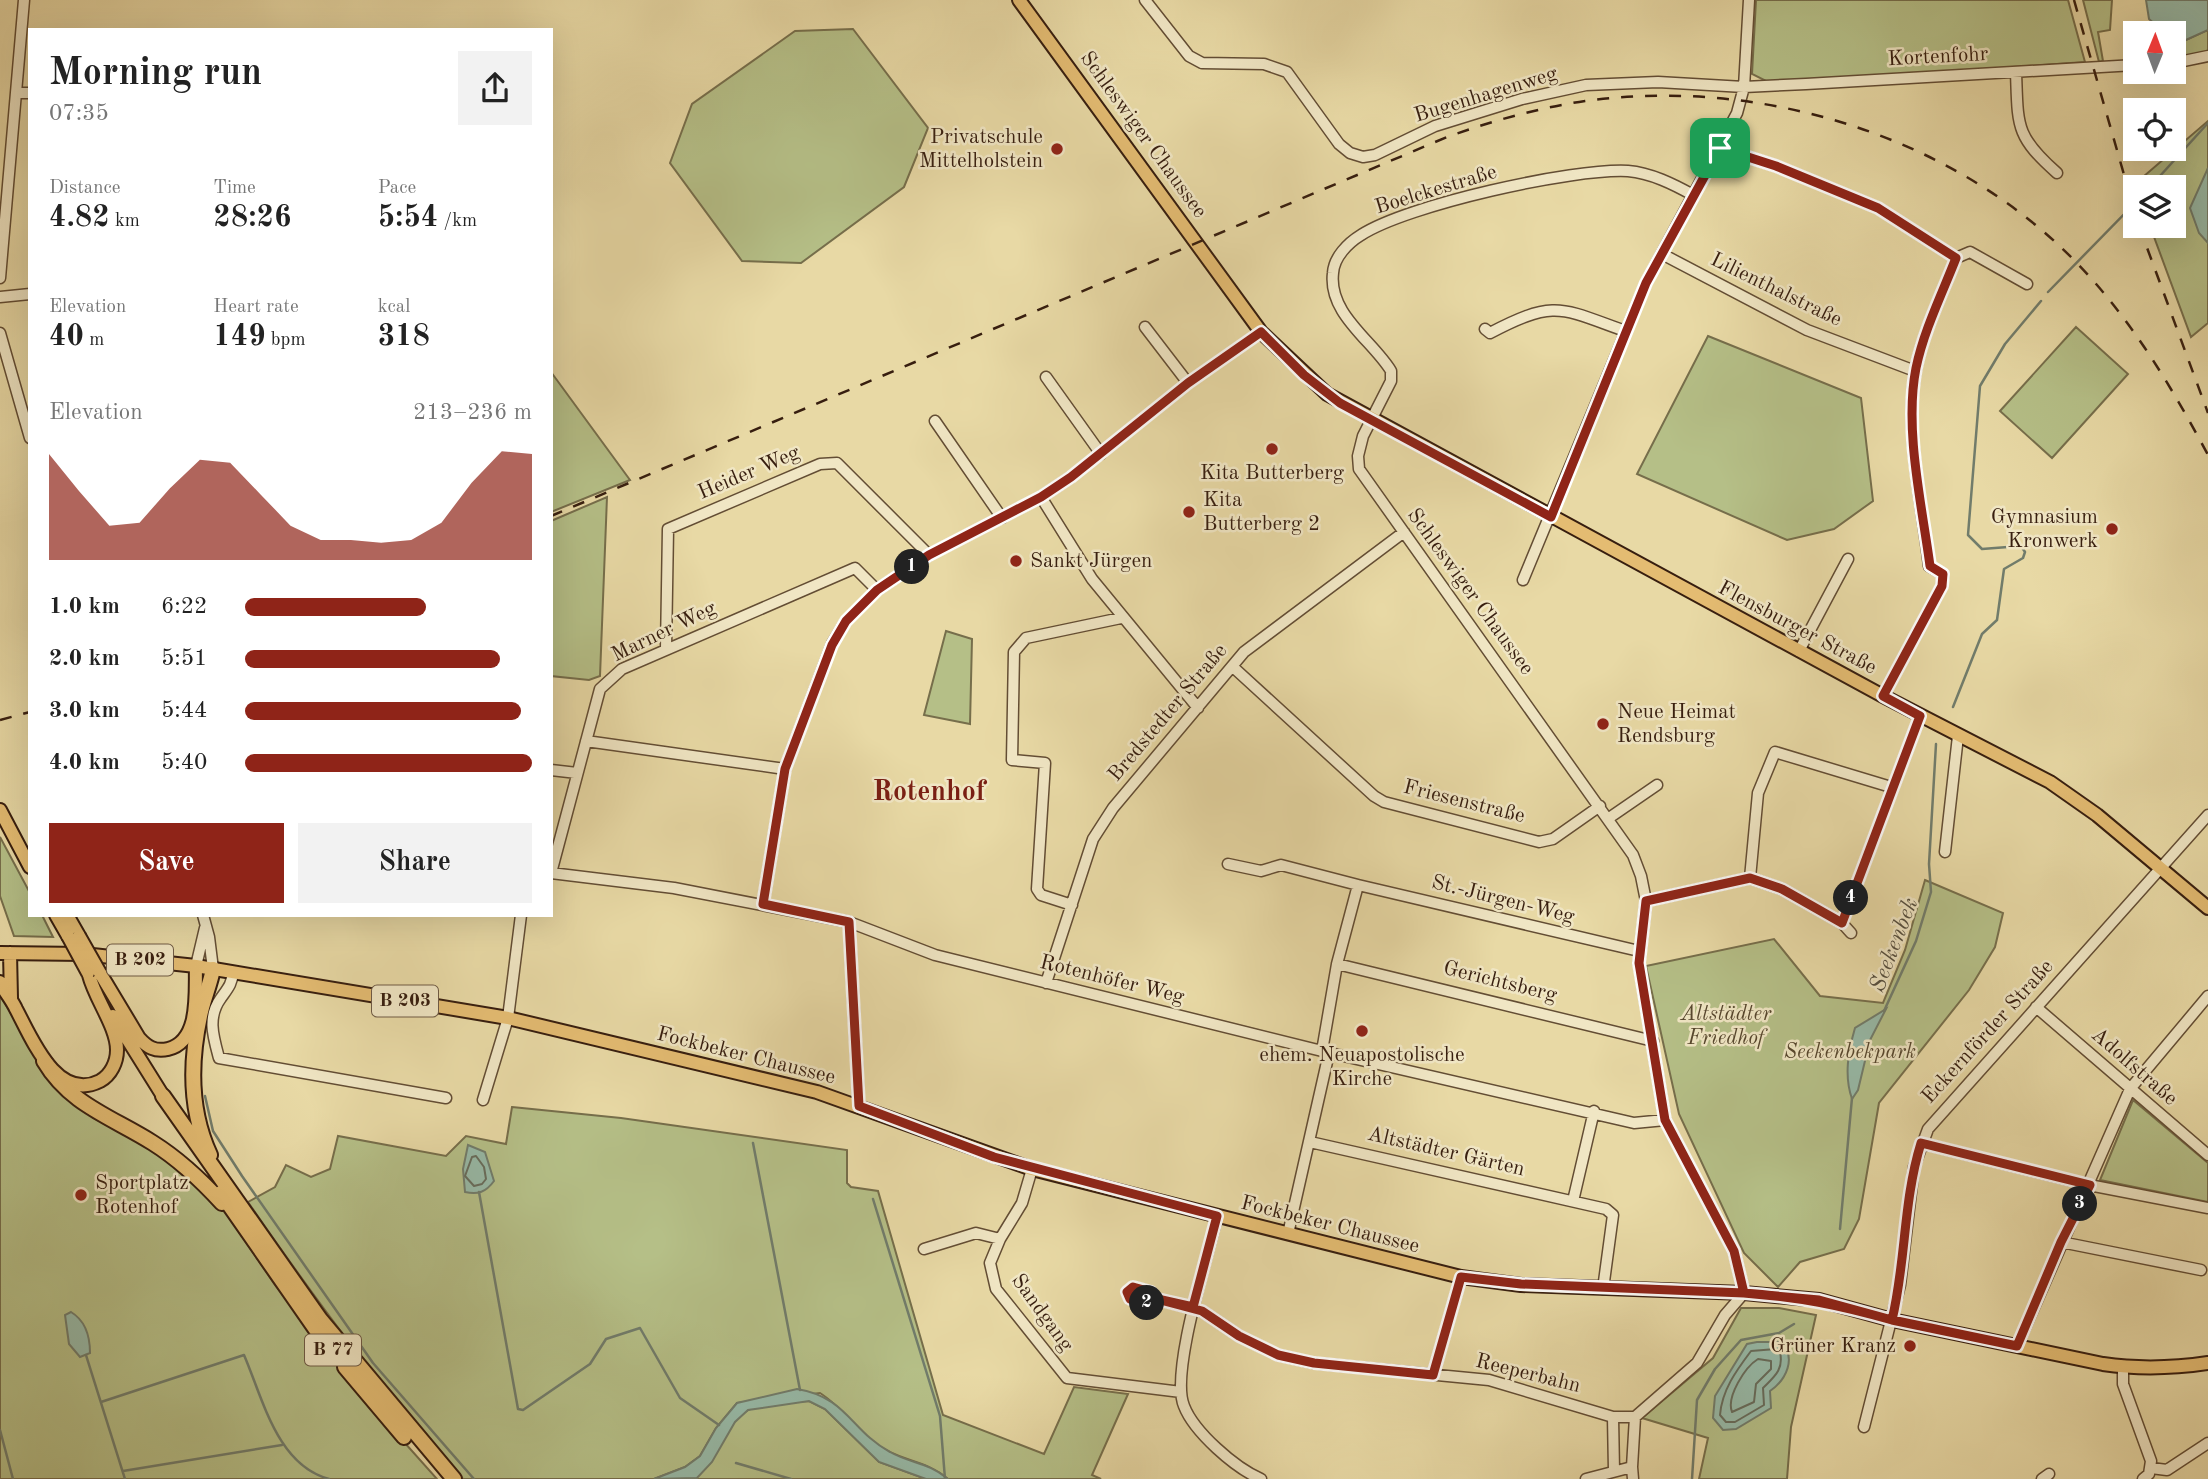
<!DOCTYPE html>
<html lang="en">
<head>
<meta charset="utf-8">
<style>
  body { margin:0; font-family:"Old Standard TT",serif; background:#f2f2f2; color:#222; height:100vh; display:flex; flex-direction:column; font-size:26px; white-space:nowrap }
  * { box-sizing:border-box; margin:0 }
  p { font-size:23px; color:#767676 }
  .icon { flex:none; width:38px; height:38px; fill:none; stroke:currentColor; stroke-width:2; stroke-linecap:round; stroke-linejoin:round }
  .map { position:relative; flex:1; overflow:hidden }
  .side { position:absolute; left:28px; top:28px; width:525px; height:889px; display:flex; flex-direction:column; background:#fff; border-radius:0px; box-shadow:0 7px 28px #0002 }
  .side>* { flex:none }
  .needle { width:46px; rotate:1deg }
  .fabs { position:absolute; left:2123px; top:21px; display:grid; gap:14px }
  .fabs a { display:grid; place-items:center; width:63px; height:63px; border-radius:0px; background:#fff; box-shadow:0 7px 28px #0002; font-size:35px }
  .pin { position:absolute; display:grid; place-items:center; width:60px; height:60px; color:#fff; margin:-30px; border-radius:14px; box-shadow:0 4px 10px #0006 }
  .km { position:absolute; width:35px; height:35px; margin:-18px; border-radius:50%; background:#222; color:#fff; font-size:19px; line-height:35px; text-align:center }
  .round { display:grid; place-items:center; flex:none; width:74px; height:74px; border-radius:0px; background:#f2f2f2 }
  .summary { display:flex; align-items:center; justify-content:space-between; height:119px; padding:0 21px }
  h1 { font-size:38px; font-weight:700; line-height:52px }
  .stats { display:grid; grid-template-columns:repeat(3,1fr); gap:10px; height:119px; padding:7px 21px }
  .stats div { display:grid; align-content:center }
  .stats b { font-size:30px; font-weight:700 }
  .stats small { font-size:19px; font-weight:400 }
  .stats p { font-size:19px }
  .chart { height:196px; padding:14px 21px }
  .chart p { display:flex; justify-content:space-between }
  .chart svg { width:100%; height:126px; margin-top:7px; fill:#8f2418; opacity:.7 }
  .action { display:flex; gap:14px; margin-top:auto; padding:14px 21px }
  .action a { flex:1; height:80px; border-radius:0px; background:#8f2418; color:#fff; font-size:28px; font-weight:700; line-height:80px; text-align:center }
  .action a+a { background:#f2f2f2; color:#222 }
  ul { padding:0 21px; list-style:none; font-size:23px }
  li { display:grid; grid-template-columns:112px 84px 1fr; align-items:center; height:52px }
  li i { height:18px; border-radius:9px; background:#8f2418 }
  .map>svg:first-child { display:block }
  .green { fill:#b5bf87; stroke:#766e4b; stroke-width:2 }
  .water { fill:#97baa8; stroke:#717c6b; stroke-width:2 }
  .lines { fill:none; stroke-linecap:round; stroke-linejoin:round }
  .shore { stroke:#676c5c; stroke-width:2 }
  .stream { stroke:#717c6b; stroke-width:2.5 }
  .minor-casing { stroke:#634d34; stroke-width:13 }
  .major-casing { stroke:#371e0f; stroke-width:16 }
  .highway-casing { stroke:#371e0f; stroke-width:18 }
  .minor { stroke:#f0e6c4; stroke-width:10 }
  .major { stroke:#e4bc72; stroke-width:12 }
  .highway { stroke:#e4bc72; stroke-width:14 }
  .rail { stroke:#371e0f; stroke-width:2.5; stroke-dasharray:12 12; stroke-linecap:butt }
  .major-bridge-casing { stroke:#371e0f; stroke-width:16; stroke-linecap:butt }
  .major-bridge { stroke:#e4bc72; stroke-width:12 }
  .route-casing { stroke:#fff; stroke-width:14 }
  .route { stroke:#8f2418; stroke-width:9 }
  .poi-dot { fill:#8f2418; stroke:#f0e6c4; stroke-width:2.5 }
  .labels { text-anchor:middle; dominant-baseline:central; stroke-width:5; stroke-linejoin:round; paint-order:stroke }
  .shield { fill:#f0e6c4; stroke:#6e5a45; stroke-width:2 }
  .shield-label { font-size:19px; font-weight:bold; fill:#371e0f }
  .street-label { font-size:21px; fill:#371e0f; stroke:#f0e6c4 }
  .poi-label { font-size:21px; fill:#371e0f; stroke:#f0e6c4; text-anchor:start }
  .park-label { font-size:21px; font-style:italic; fill:#56462d; stroke:#f0e6c4 }
  .water-label { font-size:23px; font-style:italic; fill:#544d3d; stroke:#f0e6c4 }
  .district-label { font-size:28px; font-weight:bold; fill:#7a1f14; stroke:#f0e6c4 }
</style>
</head>
<body>
<div class="map">
<svg width="2208" height="1479" viewBox="0 0 2208 1479">
  <rect width="100%" height="100%" fill="#e8d9a5"/>
  <filter id="stains"><feTurbulence type="fractalNoise" baseFrequency=".00286" numOctaves="4"/><feColorMatrix values="0 0 0 0 .2 0 0 0 0 .09 0 0 0 0 .02 0 0 0 .5 -.17"/></filter>
  <radialGradient id="worn" r=".72"><stop offset=".6" stop-color="#630" stop-opacity="0"/><stop offset="1" stop-color="#630" stop-opacity=".3"/></radialGradient>
  <path class="green" d="M1756 0H2068L2085 62 1772 84 1752 74Z
    M2083 0H2112L2110 30 2098 32 2103 61 2099 62Z
    M853 29 928 128 904 187 801 263 742 261 670 163 692 104 795 31Z
    M2208 30V53L2174 60V41L2177 44Z
    M2208 121V323L2191 337 2150 226H2174V187H2138L2136 183Z
    M2076 327 2128 374 2052 458 2000 411Z
    M1708 336 1861 398 1873 501 1834 529 1787 540 1637 474Z
    M551 372 630 480 551 512Z
    M607 497 600 676 589 680 551 676V521Z
    M946 631 972 639 970 724 924 715Z
    M0 837 30 893V915H42L53 937 14 936 0 896Z
    M1925 880 2003 913 1995 947 1969 990 1879 1103 1859 1219 1844 1249 1800 1262 1778 1287 1744 1253 1679 1114 1646 966 1774 939 1820 996 1883 1003 1905 950Z
    M0 995 36 1057 66 1094 93 1118 155 1148 194 1179 227 1214 275 1285 371 1405 437 1479H0Z
    M2133 1100 2208 1163V1202L2100 1180Z
    M512 1107 621 1118 847 1150V1183L851 1187 878 1191 943 1415 1044 1454 1074 1387 1128 1394 1092 1475 1101 1479H948C926 1460 899 1461 876 1444 856 1429 842 1407 820 1393L737 1403 716 1428 700 1456 685 1467 654 1479H463C383 1392 315 1299 248 1202L275 1187 286 1165 311 1177 330 1169 338 1136 446 1156 466 1136 506 1144Z
    M1741 1308H1779L1816 1315 1791 1427 1787 1479H1699L1708 1438 1642 1418 1713 1358Z
    M809 1401 825 1409 879 1462 926 1479H693C719 1463 724 1423 748 1410 764 1402 791 1403 809 1401Z"/>
  <path class="water" d="M2146 0H2208V30L2177 44 2174 33H2165L2149 19Z
    M2208 168V243L2199 233 2190 208Z
    M1886 1009 1870 1040 1858 1090 1852 1099C1844 1076 1848 1052 1855 1028Z
    M468 1145 485 1152 494 1181C486 1192 478 1195 465 1192L463 1169Z
    M71 1312C86 1321 90 1336 90 1353L80 1357 69 1344 65 1315Z
    M1757 1342H1781C1797 1358 1786 1380 1770 1391L1771 1408 1736 1429 1723 1430 1713 1418 1715 1396 1747 1344Z
    M797 1389C847 1397 851 1431 890 1452 911 1464 928 1462 948 1479H926L879 1462 825 1409 809 1401 748 1410 735 1422 712 1462 697 1478 654 1479 685 1467 700 1456 716 1428 737 1403Z"/>
  <g class="lines">
    <path class="shore" d="M476 1156 484 1167 486 1179 482 1184 474 1186 465 1176 472 1157Z
      M1776 1349 1780 1352C1784 1370 1774 1377 1763 1388L1764 1405 1735 1422H1726L1720 1415C1722 1390 1736 1371 1751 1351Z
      M1758 1359 1771 1361V1369L1756 1384 1754 1402 1732 1412C1726 1397 1745 1367 1758 1359Z"/>
    <path class="stream" d="M2150 187 2208 123
      M2048 292 2135 203
      M1953 707 1982 634 1997 620 2004 569 2023 558 2025 552 2021 546 1982 549 1968 535 1980 386 2005 344 2041 301
      M1884 1011 1916 941 1931 892 1929 864 1936 744
      M205 1096 213 1131 242 1176 373 1363 474 1479
      M753 1143 800 1390
      M479 1192 518 1409 523 1410 590 1364 606 1339 640 1328 680 1398 719 1425
      M873 1199 940 1416 945 1479
      M1840 1229 1852 1098
      M86 1355 125 1479
      M101 1402 244 1355C263 1399 277 1465 329 1479
      M0 1430 13 1479
      M736 1463 791 1479
      M123 1471 282 1445
      M1692 1479 1697 1400 1715 1369 1741 1340 1779 1333 1794 1324"/>
    <defs>
      <path id="minor" d="M1145 0 1189 56 1202 63 1264 64 1287 72 1339 144 1350 153 1363 157 1375 155 1435 126 1522 99 1586 85 1658 82 1744 87 1806 84 2135 65
        M2174 63 2208 56
        M2016 72C2018 126 2015 136 2057 173
        M16 93H30
        M1720 148 1776 166 1878 208 1956 258
        M1662 254 1807 330 1915 371
        M0 278 24 0
        M0 297 30 294
        M1145 327 1188 383
        M1485 329 1490 333C1555 299 1561 308 1625 331
        M0 333 30 438
        M1046 377 1101 454
        M935 421 1002 518
        M1041 497 1092 579 1198 708
        M1523 580 1646 283 1737 113 1744 87 1749 0
        M877 590 855 568 622 669 600 689 551 873 674 888 849 922 935 955 1322 1051 1634 1123 1665 1120
        M666 648 668 529 820 464 837 463 929 555
        M1799 651 1848 559
        M1233 667 1374 796 1384 802 1539 842 1553 839 1600 806
        M1883 696 1942 586 1943 574 1929 566C1922 505 1904 428 1916 368 1924 330 1942 294 1956 258L1970 252 2027 284
        M586 741 785 769
        M551 770 577 773
        M1609 818 1657 785
        M1945 852 1958 736
        M1228 864 1261 871 1281 865 1358 885
        M1750 878 1758 793 1775 752 1891 787
        M1646 901 1750 878 1782 889 1842 923 1920 716
        M763 904 785 769 832 644 846 621 877 590 929 555 1041 497 1071 477 1188 383 1261 332
        M1072 905 1041 895 1037 889 1045 763 1012 760 1014 652 1026 638 1121 618
        M203 915 209 937 213 969
        M849 922 859 1106
        M1842 923 1851 933
        M1337 964 1653 1041
        M196 966 205 928
        M233 972C232 984 228 988 221 998 207 1017 213 1036 219 1058L446 1098
        M1046 983 1093 839 1113 808 1244 652 1404 532
        M2036 1007 2208 1155
        M1322 1051 1337 964 1358 885 1639 951
        M483 1100 508 1018 521 915
        M1310 1142 1606 1209 1613 1215 1603 1289
        M1921 1143 2089 1185 2208 1208
        M1573 1201 1594 1111
        M1217 1217C1208 1255 1170 1373 1184 1406 1194 1432 1235 1468 1261 1479
        M1288 1234 1329 1053
        M1000 1239 990 1263 996 1289 1067 1378 1181 1392
        M2061 1242 2201 1270
        M924 1249 976 1233 1000 1239 1022 1203 1032 1169
        M1153 1298 1151 1292 1133 1287 1127 1292 1130 1299 1148 1303 1153 1298 1202 1311 1239 1336 1278 1355 1313 1363 1489 1380 1613 1417H1635
        M2017 1346 2130 1089 2208 996
        M2123 1367V1384L2151 1461 2149 1474 2143 1479
        M1433 1375 1461 1277
        M1613 1417 1614 1471
        M1864 1427 1900 1285 1914 1167 1928 1129 2208 815
        M1632 1467 1633 1479
        M2151 1468 2167 1470 2208 1443
        M1586 1479 1632 1467 1635 1417 1697 1363 1725 1315 1744 1293 1734 1251 1665 1120 1639 963 1646 901 1641 876 1633 855 1359 469 1358 456 1363 436 1391 381V371C1373 341 1328 314 1333 273 1334 257 1348 243 1361 235 1407 205 1573 168 1628 171 1651 173 1673 184 1693 195
        M2042 1479 2049 1474"/>
      <path id="major" d="M1019 0 1261 332 1327 394 1883 696 2050 782 2097 815 2208 908
        M0 810 30 867
        M56 915 68 936
        M67 915 79 936
        M0 953 83 954 196 966 508 1018 817 1092 1032 1169 1461 1277 1521 1285 1744 1293 1819 1300 1892 1320 2103 1364C2137 1369 2174 1368 2208 1363
        M10 953 11 998
        M100 973 139 1038C147 1047 155 1052 168 1049 201 1041 195 991 196 966
        M0 982C4 991 12 1000 16 1009 31 1037 57 1103 100 1081 111 1075 117 1062 117 1050 117 1027 95 999 89 975
        M113 1016 163 1096"/>
      <path id="highway" d="M44 1061C70 1105 112 1117 153 1143 180 1160 201 1180 222 1203
        M163 1096 320 1319 454 1479
        M210 1155C190 1112 190 1062 200 1016 203 1000 210 985 213 969
        M221 1193 317 1331
        M345 1367 404 1437"/>
    </defs>
    <use href="#minor" class="minor-casing"/>
    <use href="#major" class="major-casing"/>
    <use href="#highway" class="highway-casing"/>
    <use href="#minor" class="minor"/>
    <use href="#major" class="major"/>
    <use href="#highway" class="highway"/>
    <path class="rail" d="M2074 0 2135 213
      M2139 226 2208 413
      M551 516 1447 137C1492 121 1538 108 1585 101 1758 77 1949 134 2073 259 2130 317 2170 384 2208 455
      M0 720 30 712"/>
    <defs>
      <path id="major-bridge" d="M68 936 88 973
        M79 936 100 973"/>
    </defs>
    <use href="#major-bridge" class="major-bridge-casing"/>
    <use href="#major-bridge" class="major-bridge"/>
  </g>
  <g class="lines">
    <defs>
      <path id="route" d="M1720 148 1646 283 1551 517 1340 403 1304 375 1261 332 1188 383 1071 477 1041 497 929 555 877 590 846 621 832 645 785 769 763 904 849 922 859 1106 994 1157 1217 1216 1193 1307 1153 1298 1148 1303 1130 1299 1127 1292 1133 1287 1151 1292 1153 1298 1202 1311 1239 1336 1278 1355 1314 1363 1433 1375 1461 1277 1521 1284 1744 1293 1819 1300 1892 1320 2017 1346 2061 1242 2090 1185 1921 1143C1903 1201 1906 1262 1892 1320 1839 1305 1799 1297 1744 1293L1734 1251 1665 1120 1639 963 1646 901 1750 878 1782 889 1842 923 1920 716 1883 696 1942 586 1943 574 1930 566C1922 505 1904 429 1916 368 1924 330 1942 294 1956 258L1878 208 1776 166 1720 148"/>
    </defs>
    <use href="#route" class="route-casing"/>
    <use href="#route" class="route"/>
  </g>
  <g class="poi-dot">
    <circle cx="1057" cy="149" r="7"/>
    <circle cx="1272" cy="449" r="7"/>
    <circle cx="1189" cy="512" r="7"/>
    <circle cx="2112" cy="529" r="7"/>
    <circle cx="1016" cy="561" r="7"/>
    <circle cx="1603" cy="724" r="7"/>
    <circle cx="1362" cy="1031" r="7"/>
    <circle cx="81" cy="1195" r="7"/>
    <circle cx="1910" cy="1346" r="7"/>
  </g>
  <g class="labels">
    <g class="shield">
      <rect x="107" y="944.5" width="66" height="31" rx="5"/>
      <rect x="372" y="985.5" width="66" height="31" rx="5"/>
      <rect x="305" y="1334.5" width="56" height="31" rx="5"/>
    </g>
    <g class="shield-label">
      <text x="140" y="960">B 202</text>
      <text x="405" y="1001">B 203</text>
      <text x="333" y="1350">B 77</text>
    </g>
    <g class="street-label">
      <text transform="translate(1938 57) rotate(-3)">Kortenfohr</text>
      <text transform="translate(1486 95) rotate(-17)">Bugenhagenweg</text>
      <text transform="translate(1143 135) rotate(54)">Schleswiger Chaussee</text>
      <text transform="translate(1436 190) rotate(-17)">Boelckestraße</text>
      <text transform="translate(1776 290) rotate(26)">Lilienthalstraße</text>
      <text transform="translate(749 473) rotate(-23)">Heider Weg</text>
      <text transform="translate(1470 592) rotate(54)">Schleswiger Chaussee</text>
      <text transform="translate(1797 628) rotate(28)">Flensburger Straße</text>
      <text transform="translate(664 632) rotate(-26)">Marner Weg</text>
      <text transform="translate(1168 713) rotate(-50)">Bredstedter Straße</text>
      <text transform="translate(1464 802) rotate(14)">Friesenstraße</text>
      <text transform="translate(1503 900) rotate(14)">St.-Jürgen-Weg</text>
      <text transform="translate(1112 980) rotate(14)">Rotenhöfer Weg</text>
      <text transform="translate(1500 982) rotate(14)">Gerichtsberg</text>
      <text transform="translate(1988 1032) rotate(-48)">Eckernförder Straße</text>
      <text transform="translate(746 1056) rotate(14)">Fockbeker Chaussee</text>
      <text transform="translate(2134 1067) rotate(41)">Adolfstraße</text>
      <text transform="translate(1446 1152) rotate(13)">Altstädter Gärten</text>
      <text transform="translate(1330 1225) rotate(14)">Fockbeker Chaussee</text>
      <text transform="translate(1042 1313) rotate(54)">Sandgang</text>
      <text transform="translate(1528 1374) rotate(14)">Reeperbahn</text>
    </g>
    <g class="poi-label">
      <text x="1043" y="137" text-anchor="end">Privatschule<tspan x="1043" dy="24">Mittelholstein</tspan></text>
      <text x="1272" y="473" text-anchor="middle">Kita Butterberg</text>
      <text x="1203" y="500">Kita<tspan x="1203" dy="24">Butterberg 2</tspan></text>
      <text x="2098" y="517" text-anchor="end">Gymnasium<tspan x="2098" dy="24">Kronwerk</tspan></text>
      <text x="1030" y="561">Sankt Jürgen</text>
      <text x="1617" y="712">Neue Heimat<tspan x="1617" dy="24">Rendsburg</tspan></text>
      <text x="1362" y="1055" text-anchor="middle">ehem. Neuapostolische<tspan x="1362" dy="24">Kirche</tspan></text>
      <text x="95" y="1183">Sportplatz<tspan x="95" dy="24">Rotenhof</tspan></text>
      <text x="1896" y="1346" text-anchor="end">Grüner Kranz</text>
    </g>
    <g class="park-label">
      <text x="1726" y="1014">Altstädter<tspan x="1726" dy="24">Friedhof</tspan></text>
      <text x="1850" y="1052">Seekenbekpark</text>
    </g>
    <g class="water-label">
      <text transform="translate(1894 945) rotate(-69)">Seekenbek</text>
    </g>
    <g class="district-label">
      <text x="929" y="793">Rotenhof</text>
    </g>
  </g>
  <rect width="100%" height="100%" filter="url(#stains)"/>
  <rect width="100%" height="100%" fill="url(#worn)"/>
</svg>
<div class="fabs">
<a><svg class="needle" viewBox="-14 -14 28 28"><path d="M0-13l5 13h-10z" fill="#e53935"/><path d="M0 13l5-13h-10z" fill="#767676"/></svg></a>
<a><svg class="icon" aria-label="locate" viewBox="0 0 24 24"><circle cx="12" cy="12" r="6"/><path d="M12 2v4M12 18v4M2 12h4M18 12h4"/></svg></a>
<a><svg class="icon" aria-label="layers" viewBox="0 0 24 24"><path d="M12 4l9 5-9 5-9-5zM3 14l9 5 9-5"/></svg></a>
</div>
<div class="pin" style="left:1720px;top:148px;background:#1e9e55"><svg class="icon" aria-label="arrive" viewBox="0 0 24 24"><path d="M6 21V4h12l-3 4 3 4H6"/></svg></div>
<b class="km" style="left:912px;top:567px">1</b>
<b class="km" style="left:1147px;top:1303px">2</b>
<b class="km" style="left:2080px;top:1204px">3</b>
<b class="km" style="left:1851px;top:898px">4</b>
<section class="side">
<div class="summary"><div><h1>Morning run</h1><p>07:35</p></div><a class="round"><svg class="icon" aria-label="share" viewBox="0 0 24 24"><path d="M12 15V3M7 8l5-5 5 5M5 13v7h14v-7"/></svg></a></div>
<div class="stats">
<div><p>Distance</p><b>4.82<small> km</small></b></div>
<div><p>Time</p><b>28:26</b></div>
<div><p>Pace</p><b>5:54<small> /km</small></b></div>
</div>
<div class="stats">
<div><p>Elevation</p><b>40<small> m</small></b></div>
<div><p>Heart rate</p><b>149<small> bpm</small></b></div>
<div><p>kcal</p><b>318</b></div>
</div>
<div class="chart"><p><span>Elevation</span>213–236 m</p>
<svg viewBox="0 0 160 44" preserveAspectRatio="none"><path d="M0 44V7L10 20L20 32L30 31L40 19L50 9L60 10L70 21L80 32L90 37L100 37L110 38L120 37L130 31L140 17L150 6L160 7V44z"/></svg>
</div>
<ul>
<li><b>1.0 km</b>6:22<i style="width:63%"></i></li>
<li><b>2.0 km</b>5:51<i style="width:89%"></i></li>
<li><b>3.0 km</b>5:44<i style="width:96%"></i></li>
<li><b>4.0 km</b>5:40<i style="width:100%"></i></li>
</ul>
<div class="action"><a>Save</a><a>Share</a></div>
</section>
</div>
</body>
</html>
